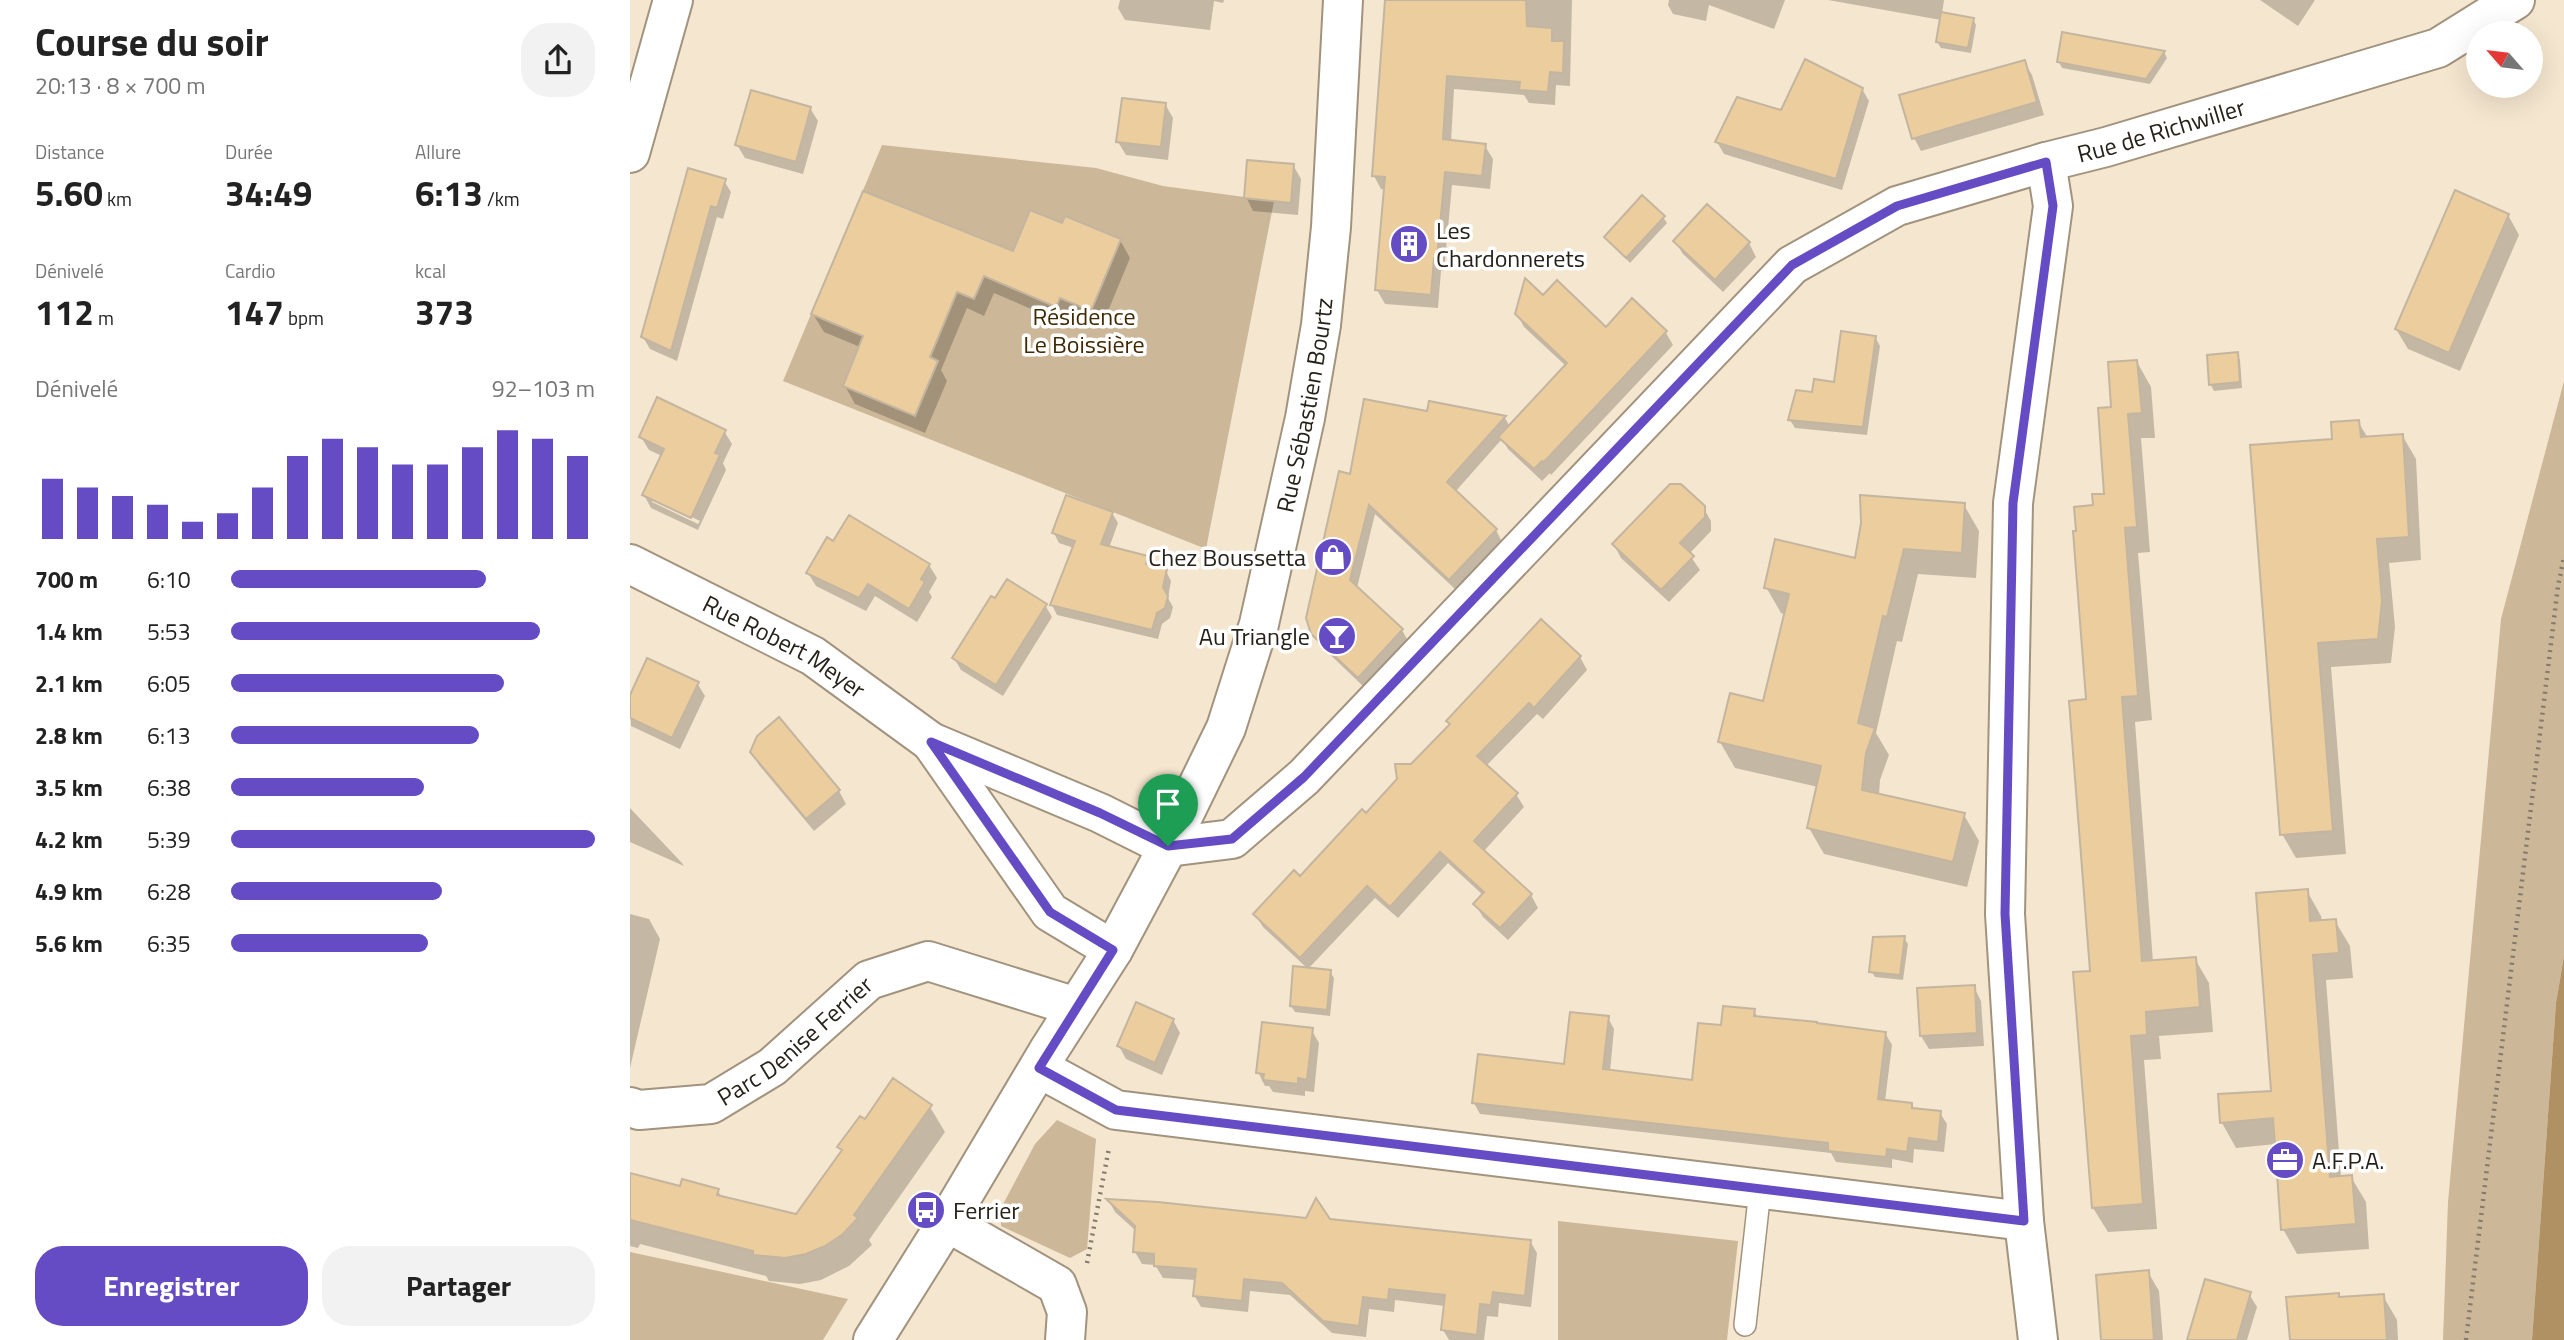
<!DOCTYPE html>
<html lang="fr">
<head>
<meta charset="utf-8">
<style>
  body { margin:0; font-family:"Titillium Web",sans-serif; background:#f2f2f2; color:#222; height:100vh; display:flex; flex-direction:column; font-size:26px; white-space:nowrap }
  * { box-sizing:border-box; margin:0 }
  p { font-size:23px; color:#767676 }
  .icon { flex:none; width:38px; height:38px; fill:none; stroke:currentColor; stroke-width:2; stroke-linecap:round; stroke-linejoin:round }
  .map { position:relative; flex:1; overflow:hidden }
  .drawer { display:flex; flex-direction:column; background:#fff; width:630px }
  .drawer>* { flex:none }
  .needle { width:46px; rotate:298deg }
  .fabs { position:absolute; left:1836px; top:21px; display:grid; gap:14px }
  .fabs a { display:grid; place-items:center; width:77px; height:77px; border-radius:50%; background:#fff; box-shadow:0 7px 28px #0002; font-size:35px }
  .pin { position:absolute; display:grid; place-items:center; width:60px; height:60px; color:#fff; margin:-72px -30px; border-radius:50% 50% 50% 0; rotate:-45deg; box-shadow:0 0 7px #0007 }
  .pin .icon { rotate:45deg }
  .round { display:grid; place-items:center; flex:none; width:74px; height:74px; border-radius:28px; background:#f2f2f2 }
  .overview { display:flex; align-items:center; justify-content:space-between; height:119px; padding:0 35px }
  h1 { font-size:38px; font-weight:700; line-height:52px }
  .metrics { display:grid; grid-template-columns:repeat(3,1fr); gap:10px; height:119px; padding:7px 35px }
  .metrics div { display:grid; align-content:center }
  .metrics b { font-size:35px; font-weight:700 }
  .metrics small { font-size:19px; font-weight:400 }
  .metrics p { font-size:19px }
  .chart { height:196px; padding:14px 35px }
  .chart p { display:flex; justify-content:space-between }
  .chart svg { width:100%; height:126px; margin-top:7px; stroke:#654cc5; stroke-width:6 }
  .primary-button { display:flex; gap:14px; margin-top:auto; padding:14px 35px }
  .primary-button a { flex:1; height:80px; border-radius:28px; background:#654cc5; color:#fff; font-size:28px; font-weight:700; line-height:80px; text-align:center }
  .primary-button a+a { background:#f2f2f2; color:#222 }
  ul { padding:0 35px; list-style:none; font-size:23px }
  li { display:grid; grid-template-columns:112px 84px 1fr; align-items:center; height:52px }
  li i { height:18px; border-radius:9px; background:#654cc5 }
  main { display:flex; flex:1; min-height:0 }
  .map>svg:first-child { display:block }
  .green { fill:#ccb799 }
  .water { fill:#af9164 }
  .shadow { fill:#0003; fill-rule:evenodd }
  .building { fill:#eccd9e; stroke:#c3b59f; stroke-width:2 }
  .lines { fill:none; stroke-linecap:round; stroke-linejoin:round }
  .service-casing { stroke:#a2937e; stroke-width:24 }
  .minor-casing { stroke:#a2937e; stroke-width:42 }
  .secondary-casing { stroke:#a2937e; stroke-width:42 }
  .path { stroke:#847a6c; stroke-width:4.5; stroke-dasharray:2 5; stroke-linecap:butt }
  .service { stroke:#fff; stroke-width:21 }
  .minor { stroke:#fff; stroke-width:38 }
  .secondary { stroke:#fff; stroke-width:38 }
  .route-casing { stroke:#fff; stroke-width:14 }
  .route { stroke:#654cc5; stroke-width:9 }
  .labels { text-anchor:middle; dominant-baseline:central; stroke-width:7; stroke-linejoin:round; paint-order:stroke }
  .street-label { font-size:24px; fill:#262119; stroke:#fff }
  .poi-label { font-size:24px; fill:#262119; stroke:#fff; text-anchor:start }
  .park-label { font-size:24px; fill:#402b04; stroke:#fff }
</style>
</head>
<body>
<main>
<section class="drawer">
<div class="overview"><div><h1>Course du soir</h1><p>20:13 · 8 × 700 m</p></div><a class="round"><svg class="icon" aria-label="share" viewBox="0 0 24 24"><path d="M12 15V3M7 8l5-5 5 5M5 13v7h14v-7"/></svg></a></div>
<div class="metrics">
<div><p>Distance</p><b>5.60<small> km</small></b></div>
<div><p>Durée</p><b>34:49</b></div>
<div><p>Allure</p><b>6:13<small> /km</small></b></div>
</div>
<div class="metrics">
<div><p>Dénivelé</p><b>112<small> m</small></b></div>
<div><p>Cardio</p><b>147<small> bpm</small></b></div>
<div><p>kcal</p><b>373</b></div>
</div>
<div class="chart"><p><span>Dénivelé</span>92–103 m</p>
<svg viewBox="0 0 160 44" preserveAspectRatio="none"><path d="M5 44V23M15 44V26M25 44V29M35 44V32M45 44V38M55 44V35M65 44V26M75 44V15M85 44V9M95 44V12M105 44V18M115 44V18M125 44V12M135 44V6M145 44V9M155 44V15"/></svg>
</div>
<ul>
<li><b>700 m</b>6:10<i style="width:70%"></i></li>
<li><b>1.4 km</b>5:53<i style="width:85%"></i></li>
<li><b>2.1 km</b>6:05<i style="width:75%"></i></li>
<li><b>2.8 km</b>6:13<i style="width:68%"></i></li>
<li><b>3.5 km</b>6:38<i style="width:53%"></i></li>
<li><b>4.2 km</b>5:39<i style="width:100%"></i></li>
<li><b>4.9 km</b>6:28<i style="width:58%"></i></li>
<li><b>5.6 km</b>6:35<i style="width:54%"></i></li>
</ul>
<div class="primary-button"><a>Enregistrer</a><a>Partager</a></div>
</section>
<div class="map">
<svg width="1934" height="1340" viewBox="0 0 1934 1340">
  <rect width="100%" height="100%" fill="#f5e6cf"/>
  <path class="green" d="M252 145 466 168 533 186 644 201 576 549 153 381Z
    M1934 381V956L1926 1003 1902 1340H1813L1818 1202 1871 619Z
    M427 1120 466 1139 457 1249 440 1258 371 1226V1208L405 1144Z
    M928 1221 1108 1241 1097 1340H928Z
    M0 1252 218 1299 193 1340H0Z"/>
  <path class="water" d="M1934 956V1340H1902L1926 1003Z"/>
  <path class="shadow" d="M490 0H594L593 3 584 1 580 30 495 20 488 8Z
    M756 0H942L940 86 926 85 925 105 899 103 894 95 824 89 821 142 855 146 863 159 860 189 822 185 814 271H811L808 308 755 304 747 290 756 190 751 189 744 176Z
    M1039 0H1155L1144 29 1079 5 1076 21 1043 14 1038 5Z
    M1198 0H1314L1312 14 1343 19 1346 25 1341 53 1311 48 1307 42 1311 20Z
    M1630 0H1685L1668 26Z
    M1534 52 1537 58 1520 84 1432 68 1429 62Z
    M1394 62 1402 75 1414 115 1291 151 1284 138Z
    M1232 89 1239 101 1212 190 1094 154 1087 142Z
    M535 104 543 118 538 160 496 155 488 142Z
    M180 108 188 121 173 174 115 158 107 145Z
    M663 165 671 179 668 215 623 211 616 197Z
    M59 170 94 181 101 192 93 219 87 217 47 361 20 349 13 337Z
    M1878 215 1889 235 1830 371 1778 349 1766 329Z
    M1033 217 1037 223 1000 263 976 237Z
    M432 226 490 240 500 258 471 328 440 314 436 324 364 293 354 316 337 308 311 370 317 381 295 433 225 404 215 386 230 347 194 332 183 314 384 254Z
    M1045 241 1119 243 1126 257 1093 292 1053 254Z
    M913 297 976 329 1002 301 1036 333 1043 345 921 475 920 473 912 481 878 449 872 439 825 492 866 530 872 542 826 590 745 514 727 588 772 630 778 641 735 688 690 645 683 633 721 476 798 413 800 403 875 418 880 427 936 366 894 327 887 314Z
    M1245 337 1250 346 1237 435 1165 428 1160 420 1184 394 1205 384Z
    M1607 354 1610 360 1612 388 1584 391 1581 385Z
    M1507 362 1521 387 1525 438H1511L1520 552 1508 553 1522 720 1505 722 1523 962 1565 959 1579 983 1583 1032 1529 1036 1531 1059 1514 1060 1527 1229 1478 1232 1463 1208 1458 701 1465 507 1476 495 1483 408Z
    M1728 422 1738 438 1772 435 1786 459 1791 560 1759 563 1765 627 1761 663 1701 667 1716 854 1666 858 1652 834 1704 441Z
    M94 431 102 444 93 463 96 470 68 530 21 508 14 495 32 456 19 450 11 437ZM22 498 70 521 68 524 22 502Z
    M1334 505 1349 531 1346 578 1288 574 1272 642 1267 641 1246 733 1259 755 1250 780 1249 795 1334 815 1349 841 1337 887 1194 854 1179 828 1188 787 1105 768 1090 742 1134 703 1155 615 1151 613 1136 587 1226 560Z
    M1073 507 1081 521V531L1059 554 1070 570 1039 602 991 558 984 545Z
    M482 513 488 523 479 548 517 557 523 568 536 571 541 581 538 598 543 607 540 618 532 624 528 639 427 615 422 605 444 548 429 543 424 533Z
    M299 565 307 578 299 592 302 597 287 622 245 596 236 611 186 586 178 573Z
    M365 601 415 605 422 617 373 696 331 670 324 658Z
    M950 657 957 670 913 719 907 714 856 766 886 794 894 807 853 852 901 895 908 908 878 940 853 917 845 904 853 895 818 863 768 918 745 898 678 969 633 927 625 914 670 878 736 815 782 766Z
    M67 683 75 696 50 749 1 726 0 700Z
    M122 752 209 791 216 804 184 831 129 765Z
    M0 808 52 863 54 866 0 842Z
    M1677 891 1691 916 1692 922 1705 921 1720 946 1723 978 1696 980 1711 1178 1721 1177 1736 1202 1739 1249 1667 1254 1653 1229 1646 1144 1606 1148 1592 1123 1643 1093Z
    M0 914 19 919 30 939 0 1068Z
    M1274 938 1278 944 1273 980 1245 977 1241 971Z
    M700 972 704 978 700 1016 665 1012 661 1006Z
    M1344 987 1351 1001 1354 1046 1299 1049 1291 1036Z
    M1124 1011 1128 1018 1255 1033 1262 1045 1255 1101 1281 1104 1285 1110 1310 1113 1317 1124 1314 1152 1284 1149 1283 1163 1262 1159V1168L1206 1162 1201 1153 850 1114 844 1103 935 1066 978 1018 984 1029 980 1072 1064 1081 1092 1027Z
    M543 1020 550 1033 532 1075 496 1059 489 1046Z
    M681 1029 689 1043 684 1092 675 1091V1096L643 1092 639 1086H635L628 1072Z
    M300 1107 315 1132 239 1240 242 1245 219 1266 191 1280 170 1284 139 1281 136 1276 10 1244 8 1248 0 1246V1184L87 1190 92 1197 167 1216 213 1153 209 1147 235 1121Z
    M479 1201 900 1241 907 1253 901 1307 869 1303 868 1317 857 1316 854 1340H819L813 1330 815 1306 765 1300 764 1312 739 1309 736 1337 702 1333 660 1295 620 1291 618 1312 571 1307 564 1295 566 1280 533 1278 525 1265 512 1264 505 1252 506 1231 485 1212Z
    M1518 1272 1529 1291 1533 1340H1473Z
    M1619 1294 1627 1307 1617 1340H1558Z
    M1708 1295 1710 1299 1753 1296 1767 1320 1768 1340H1661Z"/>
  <path class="building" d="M755 0H896L897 26 922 28V41H934L933 73 920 72 918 92 889 90 890 82 817 76 813 139 856 144 852 176 815 172 807 258H804L801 295 745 290 755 177 742 176Z
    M1311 12 1344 18 1338 48 1306 42Z
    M1432 32 1475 40 1535 51 1516 79 1427 62Z
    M1175 59 1233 88 1206 179 1085 142 1107 97 1151 110Z
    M1395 60 1407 102 1282 139 1269 95Z
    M121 90 181 107 166 162 105 145Z
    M492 98 536 103 531 147 486 142Z
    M617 160 664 164 661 203 614 198Z
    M58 168 96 179 87 208 81 206 41 351 11 337Z
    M1825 190 1879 214 1819 353 1765 329Z
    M233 191 383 251 400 210 432 223 435 216 491 239 461 311 430 298 426 307 354 276 344 299 327 292 300 357 308 361 285 416 213 386 233 336 181 314Z
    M1012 195 1035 216 996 258 974 237Z
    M1077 204 1120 242 1085 280 1043 241Z
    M895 278 913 295 927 280 976 327 1002 298 1037 331 913 463 912 461 904 469 868 437 937 363 885 314Z
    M1211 331 1246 336 1233 427 1158 420 1166 390 1182 392 1184 379 1204 382Z
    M1608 352 1610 382 1579 385 1577 355Z
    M1507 360 1512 413 1498 414 1507 527 1495 528 1508 696 1492 697 1512 961 1566 957 1570 1007 1516 1012 1517 1035 1501 1036 1513 1204 1462 1208 1443 972 1460 971 1439 701 1456 699 1443 531H1446L1444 507 1463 505 1462 494H1474L1468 408 1481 407 1478 362Z
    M27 397 96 430 85 453 90 455 61 518 12 495 34 449 9 437Z
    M734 399 797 411 799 401 876 416 817 482 867 529 819 580 739 505 720 580 773 629 728 678 681 634 676 618 709 471 720 474Z
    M1729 420 1731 437 1773 434 1779 537 1747 539 1752 601 1748 639 1688 643 1703 831 1650 835 1620 445 1702 439 1701 422Z
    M1040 484H1051L1075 506V517L1050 543 1064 556 1031 590 982 544Z
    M436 495 483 512 471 544 518 556 516 564 537 569 533 587 538 596 535 608 527 613 522 630 420 605 445 541 422 533Z
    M1230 495 1335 503 1332 553 1274 549 1257 617 1253 616 1228 723 1245 728 1236 753 1232 790 1335 813 1323 862 1177 828 1191 766 1088 742 1100 693 1133 701 1159 594 1134 588 1145 539 1225 558 1231 523Z
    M219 515 300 564 291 579 295 582 279 609 238 584 229 598 176 573 197 537 203 541Z
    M377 579 417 604 366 685 322 658 361 596 365 598Z
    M911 619 951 656 904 708 899 703 847 756 888 793 844 841 902 894 870 928 843 904 854 892 810 852 760 907 737 886 670 958 623 914 664 870 670 876 732 809 736 813 767 779 765 764H781L820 724 816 721Z
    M17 658 69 682 42 738 0 718V695Z
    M149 717 210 790 176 819 120 752 127 736Z
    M1678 889 1680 921 1706 919 1709 953 1683 955 1700 1177 1722 1175 1726 1224 1651 1230 1643 1118 1590 1123 1588 1094 1641 1091 1626 893Z
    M1275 936 1270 975 1239 972 1243 937Z
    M663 966 701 970 697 1010 660 1006Z
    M1345 985 1347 1033 1290 1036 1287 988Z
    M506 1002 544 1019 525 1063 487 1046Z
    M1093 1006 1125 1009 1124 1016 1187 1022V1023L1256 1032 1248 1099 1282 1103V1108L1311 1111 1308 1142 1279 1138 1277 1152 1257 1149 1256 1157 1198 1151V1143L842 1103 848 1054 934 1064 940 1012 979 1016 973 1069 1062 1080 1068 1023 1091 1025Z
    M632 1022 683 1028 677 1080 668 1078V1084L633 1080 634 1074 626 1073Z
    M263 1078 302 1105 224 1215 228 1218 213 1234 195 1246 176 1254 155 1258 123 1255V1251L0 1220V1173L50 1186 52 1179 89 1189 87 1195 166 1214 212 1150 207 1147 230 1116 235 1119Z
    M686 1198 700 1219 901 1240 895 1296 863 1292 861 1305 850 1304 847 1335 811 1330 815 1295 759 1289 758 1300 733 1297 729 1326 693 1321 652 1283 614 1279 612 1301 563 1296 566 1269 524 1266V1254L503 1252 505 1226 476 1199 528 1202 676 1218Z
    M1519 1270 1524 1340H1471L1466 1275Z
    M1575 1279 1621 1292 1607 1340H1557Z
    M1709 1293V1297L1754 1294 1757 1340H1660L1656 1297Z"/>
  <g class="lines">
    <defs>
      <path id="service" d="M1115 1325 1130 1190"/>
      <g id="minor">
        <path d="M0 153 43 0"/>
        <path id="s1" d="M0 564 183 656 301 742 470 813 538 847 602 839 674 777 1162 265 1267 206 1416 162 1476 147 1808 48 1885 0"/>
        <path d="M301 742 420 912 483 950"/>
        <path d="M409 1068 486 1110 1394 1221"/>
        <path id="s2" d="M0 1107 9 1110 81 1104 142 1067 239 980 298 961 446 1007"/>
        <path d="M317 1222 427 1285 437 1312 435 1340"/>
        <path d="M1408 1340 1394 1221 1375 914 1383 503 1423 206 1416 162"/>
      </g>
      <g id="secondary">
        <path id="s3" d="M243 1340 317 1222 419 1050 483 950 538 847 596 728 629 624 675 418 691 325 701 227 713 0"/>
      </g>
    </defs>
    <use href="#service" class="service-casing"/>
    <use href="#minor" class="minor-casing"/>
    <use href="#secondary" class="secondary-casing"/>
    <path class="path" d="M457 1263 479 1148
      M1836 1340 1928 586 1934 557"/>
    <use href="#service" class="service"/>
    <use href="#minor" class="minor"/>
    <use href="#secondary" class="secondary"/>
  </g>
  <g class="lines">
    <defs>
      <path id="route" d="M1416 162 1423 206 1383 503 1375 914 1394 1221 486 1110 409 1068 483 950 420 912 301 742 470 813 538 846 602 839 674 777 1162 265 1267 206Z"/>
    </defs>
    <use href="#route" class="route-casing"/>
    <use href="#route" class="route"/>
  </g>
  <defs>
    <symbol id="building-disc" viewBox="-11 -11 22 22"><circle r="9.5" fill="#654cc5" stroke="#fff"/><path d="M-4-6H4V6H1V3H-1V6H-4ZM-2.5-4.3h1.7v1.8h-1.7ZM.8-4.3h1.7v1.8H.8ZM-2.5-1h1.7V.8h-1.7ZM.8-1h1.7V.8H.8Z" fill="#fff"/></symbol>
    <symbol id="shop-disc" viewBox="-11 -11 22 22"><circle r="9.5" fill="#654cc5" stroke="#fff"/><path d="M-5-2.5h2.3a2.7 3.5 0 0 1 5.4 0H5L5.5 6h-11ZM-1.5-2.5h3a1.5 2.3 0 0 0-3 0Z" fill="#fff"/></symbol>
    <symbol id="bar-disc" viewBox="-11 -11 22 22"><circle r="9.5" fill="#654cc5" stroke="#fff"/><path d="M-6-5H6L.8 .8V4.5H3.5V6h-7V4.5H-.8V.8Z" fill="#fff"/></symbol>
    <symbol id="office-disc" viewBox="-11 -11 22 22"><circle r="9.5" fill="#654cc5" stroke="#fff"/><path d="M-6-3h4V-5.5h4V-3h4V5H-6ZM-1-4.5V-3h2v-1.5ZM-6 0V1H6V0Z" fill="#fff"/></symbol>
    <symbol id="bus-disc" viewBox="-11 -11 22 22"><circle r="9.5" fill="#654cc5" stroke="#fff"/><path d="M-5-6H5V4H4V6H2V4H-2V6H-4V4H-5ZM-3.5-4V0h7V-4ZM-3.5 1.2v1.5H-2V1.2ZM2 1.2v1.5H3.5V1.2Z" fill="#fff"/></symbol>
  </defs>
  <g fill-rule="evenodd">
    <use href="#building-disc" x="757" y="222" width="44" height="44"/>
    <use href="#shop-disc" x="681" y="535" width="44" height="44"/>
    <use href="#bar-disc" x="685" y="614" width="44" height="44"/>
    <use href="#office-disc" x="1633" y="1138" width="44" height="44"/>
    <use href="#bus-disc" x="274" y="1188" width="44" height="44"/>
  </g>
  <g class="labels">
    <g class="street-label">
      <text stroke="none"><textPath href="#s1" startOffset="1872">Rue de Richwiller</textPath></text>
      <text stroke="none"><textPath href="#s3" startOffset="1040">Rue Sébastien Bourtz</textPath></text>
      <text stroke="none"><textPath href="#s1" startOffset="175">Rue Robert Meyer</textPath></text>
      <text stroke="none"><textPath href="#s2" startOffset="187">Parc Denise Ferrier</textPath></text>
    </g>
    <g class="poi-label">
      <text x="806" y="230">Les<tspan x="806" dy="28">Chardonnerets</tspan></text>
      <text x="676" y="557" text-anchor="end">Chez Boussetta</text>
      <text x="680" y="636" text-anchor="end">Au Triangle</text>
      <text x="1682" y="1160">A.F.P.A.</text>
      <text x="323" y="1210">Ferrier</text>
    </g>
    <g class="park-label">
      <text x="454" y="316">Résidence<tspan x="454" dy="28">Le Boissière</tspan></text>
    </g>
  </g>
</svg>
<div class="fabs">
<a><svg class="needle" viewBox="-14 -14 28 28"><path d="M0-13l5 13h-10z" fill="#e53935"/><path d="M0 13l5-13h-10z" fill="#767676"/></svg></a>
</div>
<div class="pin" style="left:538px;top:846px;background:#1e9e55"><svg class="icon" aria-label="arrive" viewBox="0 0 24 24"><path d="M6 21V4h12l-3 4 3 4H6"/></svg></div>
</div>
</main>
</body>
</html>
